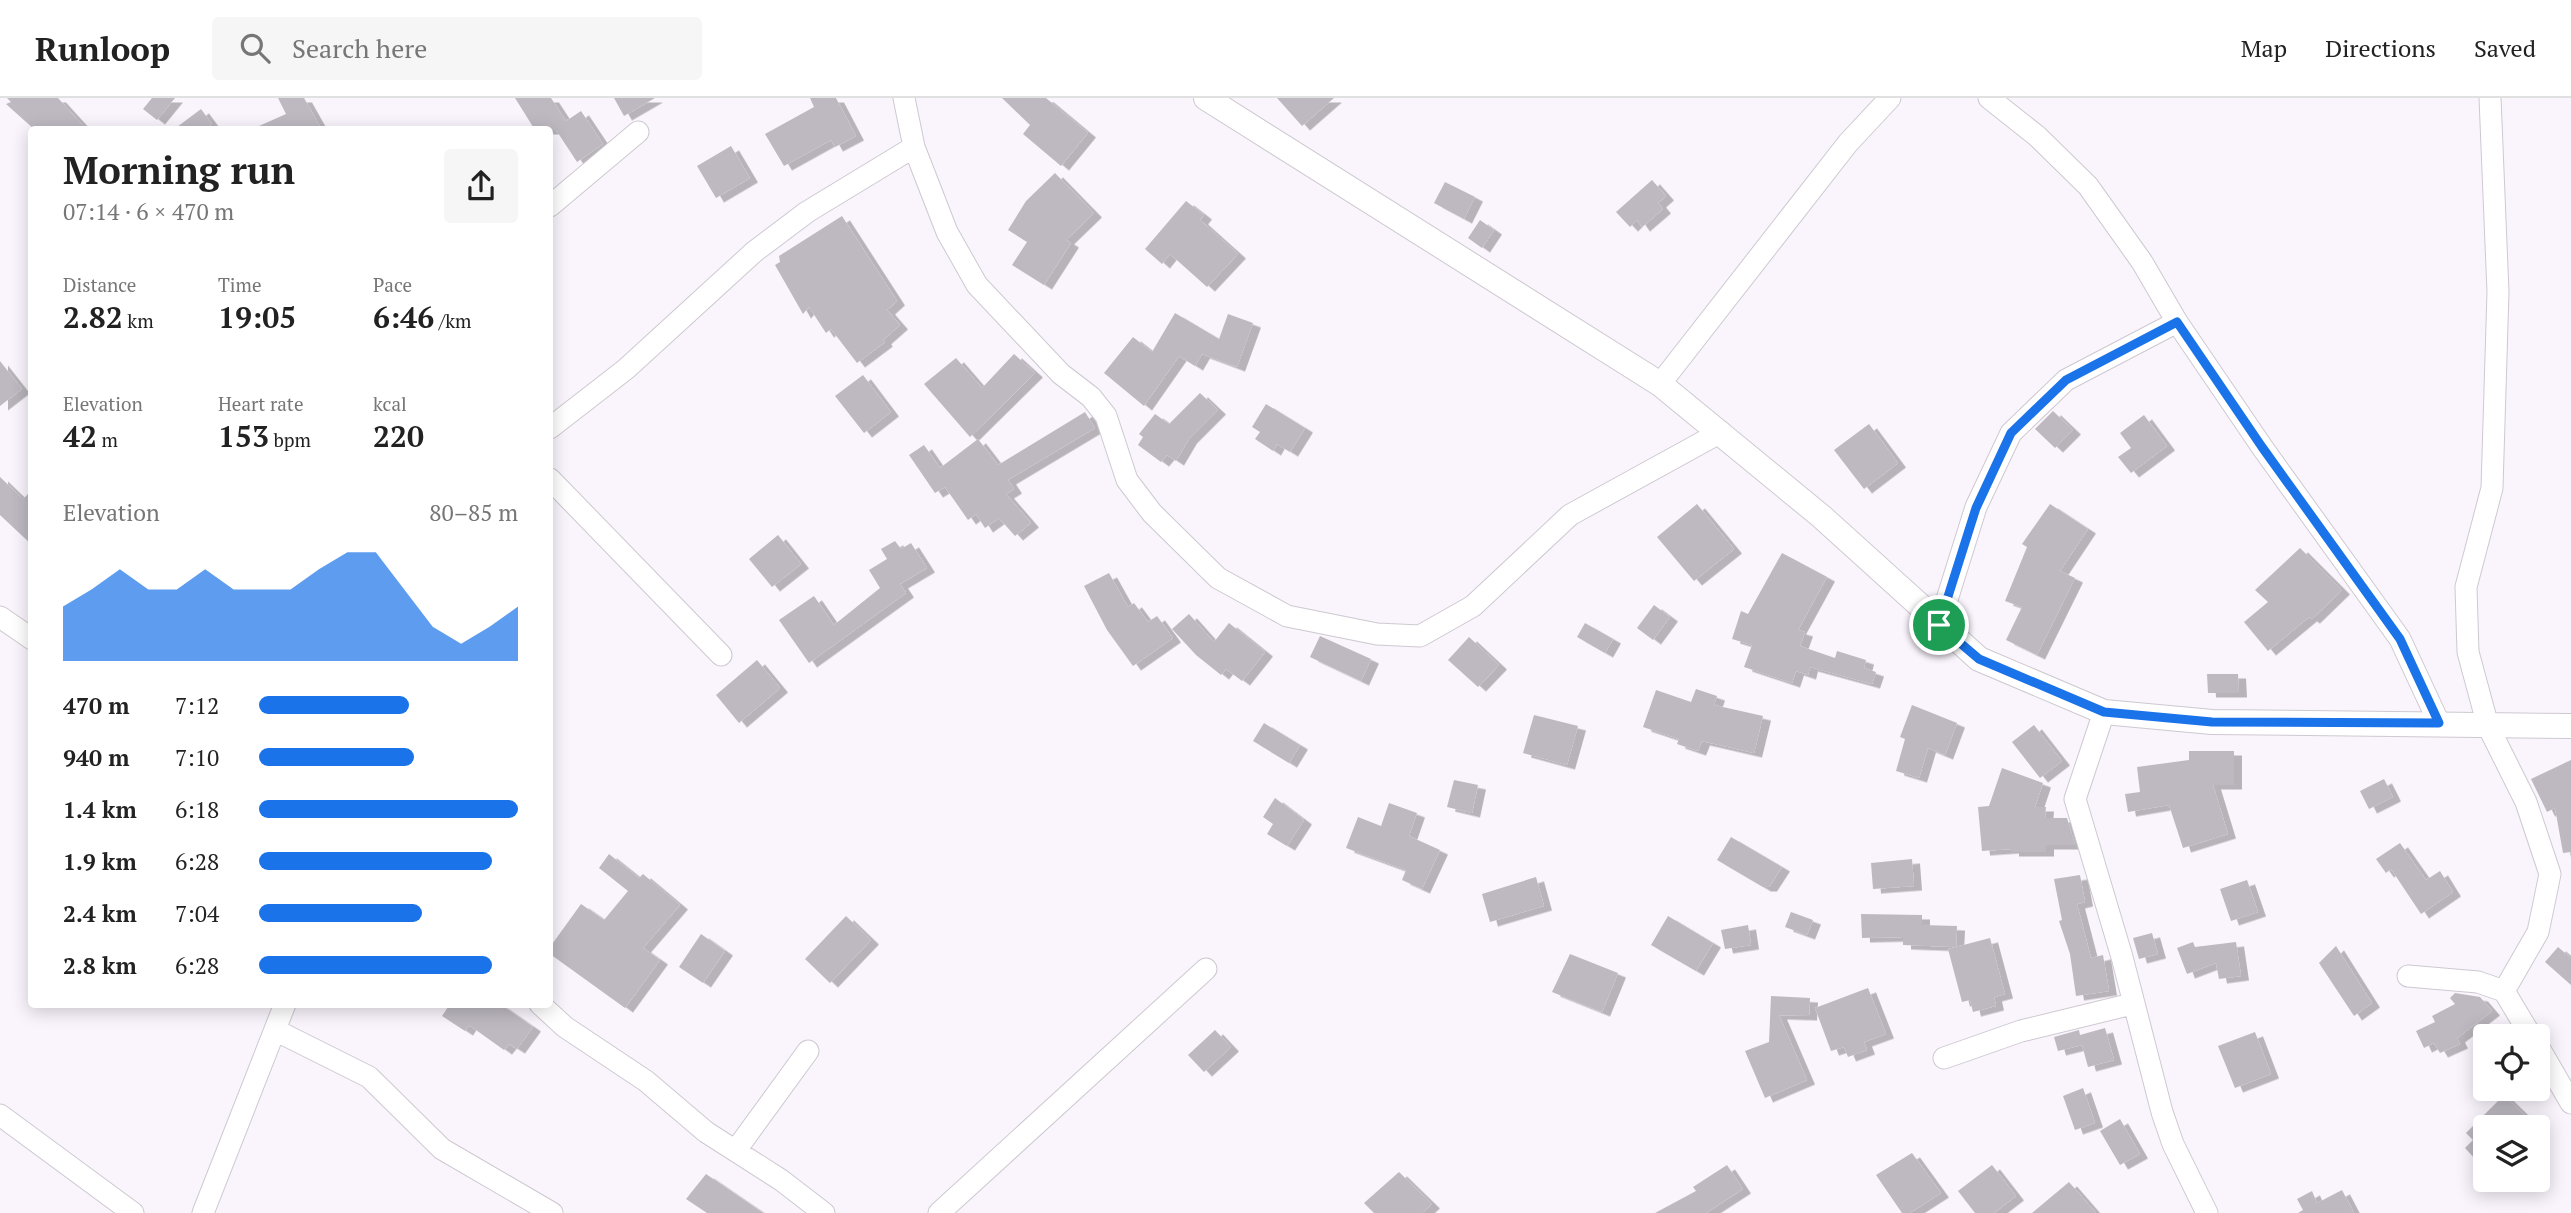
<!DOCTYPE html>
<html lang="en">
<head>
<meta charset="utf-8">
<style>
  body { margin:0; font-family:"PT Serif",serif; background:#f6f6f6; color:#222; height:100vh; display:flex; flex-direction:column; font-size:26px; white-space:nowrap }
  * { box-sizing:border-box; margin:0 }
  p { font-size:23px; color:#767676 }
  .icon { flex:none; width:38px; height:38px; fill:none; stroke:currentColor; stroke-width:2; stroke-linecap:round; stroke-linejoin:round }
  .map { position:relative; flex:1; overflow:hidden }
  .details { position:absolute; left:28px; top:28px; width:525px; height:882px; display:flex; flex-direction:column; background:#fff; border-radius:7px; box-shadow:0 4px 18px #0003 }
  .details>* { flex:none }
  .tools { position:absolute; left:2473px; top:926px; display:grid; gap:14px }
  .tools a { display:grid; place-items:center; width:77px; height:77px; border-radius:7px; background:#fff; box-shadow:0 4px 18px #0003; font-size:35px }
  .pin { position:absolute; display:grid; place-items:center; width:60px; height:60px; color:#fff; margin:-30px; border:4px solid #fff; border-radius:50%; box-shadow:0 2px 7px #0007 }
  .round { display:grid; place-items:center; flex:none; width:74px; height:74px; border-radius:7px; background:#f6f6f6 }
  .headline { display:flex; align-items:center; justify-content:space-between; height:119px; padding:0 35px }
  h1 { font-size:38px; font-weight:700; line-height:52px }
  .metrics { display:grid; grid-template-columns:repeat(3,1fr); gap:10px; height:119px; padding:7px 35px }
  .metrics div { display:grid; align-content:center }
  .metrics b { font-size:30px; font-weight:700 }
  .metrics small { font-size:19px; font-weight:400 }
  .metrics p { font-size:19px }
  .chart { height:196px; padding:14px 35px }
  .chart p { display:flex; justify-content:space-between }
  .chart svg { width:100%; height:126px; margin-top:7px; fill:#1a73e8; opacity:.7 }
  ul { padding:0 35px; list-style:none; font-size:23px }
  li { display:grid; grid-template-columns:112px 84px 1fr; align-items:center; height:52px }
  li i { height:18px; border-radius:9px; background:#1a73e8 }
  header { display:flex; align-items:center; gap:42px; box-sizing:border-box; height:98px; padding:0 35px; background:#fff; border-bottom:2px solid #e0e0e0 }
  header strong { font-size:33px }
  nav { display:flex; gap:38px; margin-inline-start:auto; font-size:24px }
  .search { width:490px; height:63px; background:#f6f6f6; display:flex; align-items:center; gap:18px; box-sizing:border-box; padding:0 24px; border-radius:7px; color:#767676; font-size:26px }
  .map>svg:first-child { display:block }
  .building { fill:#beb9c1; filter:url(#shadow) }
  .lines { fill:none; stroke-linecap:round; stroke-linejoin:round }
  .minor-casing { stroke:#cec9d0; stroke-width:23 }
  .tertiary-casing { stroke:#cec9d0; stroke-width:26 }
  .minor { stroke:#fff; stroke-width:21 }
  .tertiary { stroke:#fff; stroke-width:24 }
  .route-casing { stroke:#fff; stroke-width:14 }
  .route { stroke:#1a73e8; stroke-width:9 }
</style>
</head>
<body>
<header>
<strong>Runloop</strong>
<div class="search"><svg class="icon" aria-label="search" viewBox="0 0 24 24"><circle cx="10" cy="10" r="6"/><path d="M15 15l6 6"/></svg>Search here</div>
<nav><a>Map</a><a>Directions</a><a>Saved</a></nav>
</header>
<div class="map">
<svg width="2571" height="1115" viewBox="0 0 2571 1115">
  <defs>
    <filter id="shadow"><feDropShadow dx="8" dy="4.5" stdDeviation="0" flood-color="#0004"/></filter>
  </defs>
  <rect width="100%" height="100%" fill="#faf4fc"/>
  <path class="building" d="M7 0H58L87 32H35L6 6 11 4Z
    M152 0H175L157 22 143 11Z
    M278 0H304L322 32H250L286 16Z
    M515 0H551L566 23 581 13 603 46 577 64 556 32H535Z
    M614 0H655L624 18Z
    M810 0H836L856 38 835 49 831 42 784 68 765 36 814 9Z
    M1002 0H1046L1088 35 1061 68 1023 36 1030 27Z
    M1277 0H1334L1302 28Z
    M201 11 212 26 203 32H173Z
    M731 48 750 80 716 100 697 68Z
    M1055 75 1094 115 1066 142 1071 145 1044 187 1012 167 1027 144 1008 132 1026 103Z
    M1652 82 1666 98 1658 105 1663 111 1642 129 1637 122 1630 129 1616 114Z
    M1445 84 1475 99 1464 121 1434 105Z
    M1186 103 1204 117 1200 122 1238 156 1207 189 1170 156 1162 166 1145 151Z
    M842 118 897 203 887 212 900 227 883 242 885 244 857 265 831 231 826 235 809 209 803 216 775 167 780 164 779 158Z
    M1480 122 1494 132 1482 150 1468 140Z
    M1175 215 1219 241 1228 216 1253 225 1237 269 1202 256 1195 268 1179 258 1144 308 1104 275 1133 239 1152 254Z
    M1014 256 1035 275 970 339 924 286 956 260 982 290Z
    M0 263 22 291 0 308Z
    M863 277 891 314 864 335 835 298Z
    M1200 295 1218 312 1189 341 1176 363 1167 357 1161 364 1138 347 1143 339 1139 336 1155 316 1169 326Z
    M1266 306 1305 330 1290 354 1277 346 1273 353 1255 341 1260 334 1252 329Z
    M2053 313 2073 332 2055 350 2035 331Z
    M1085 314 1095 330 1008 382 1014 391 1006 396 1031 425 1015 438 999 420 985 430 976 416 968 422 945 389 935 395 909 357 924 347 940 370 978 341 998 367Z
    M2144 317 2167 348 2131 375 2118 359 2131 350 2120 335Z
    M1869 326 1898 365 1864 391 1834 352Z
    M0 379 23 401 32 392V447L0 417Z
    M1697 406 1734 451 1694 483 1657 439Z
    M2050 406 2088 431 2060 473 2075 480 2037 557 2006 542 2022 509 2005 503 2027 449 2022 446Z
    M778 437 801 466 772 489 749 461Z
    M895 443 901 451 911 445 927 470 900 486 906 495 809 565 779 522 814 498 834 527 880 490 869 472 887 461 881 451Z
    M2300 450 2342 492 2312 521 2309 519 2268 553 2244 524 2268 504 2255 492Z
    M1782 455 1827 479 1798 532 1805 534 1800 548 1835 560 1837 553 1866 562 1864 570 1876 574 1872 586 1810 569 1808 577 1796 573 1792 585 1744 569 1752 547 1732 541 1741 513 1748 516Z
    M1109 475 1128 509 1134 505 1148 524 1157 518 1173 540 1133 568 1107 532 1084 488Z
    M1654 507 1670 519 1653 542 1637 530Z
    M1189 516 1214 544 1229 525 1265 554 1242 583 1226 571 1221 577 1196 557 1172 531Z
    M1585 525 1613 541 1605 555 1577 539Z
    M1320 538 1371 561 1361 583 1310 559Z
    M1469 539 1499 567 1478 589 1448 562Z
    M757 562 780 590 739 625 716 597Z
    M2207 576H2238L2239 595H2208Z
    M1696 591 1717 598 1714 607 1763 618 1754 655 1702 643 1698 653 1677 646 1679 641 1643 629 1656 592 1691 604Z
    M1912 607 1957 625 1945 657 1928 650 1919 680 1896 673 1905 641 1900 639Z
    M1534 617 1578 628 1567 667 1523 655Z
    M1264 625 1300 647 1289 665 1253 643Z
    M2034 627 2062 663 2040 680 2012 644Z
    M2189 653H2234V687H2213L2228 736 2183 750 2169 707 2128 714 2125 696 2140 694 2137 669 2189 662Z
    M2571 662V754L2563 755 2555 710 2547 714 2531 681Z
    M2002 670 2043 685 2035 709H2046L2045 720H2067L2075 747H2046V754H2011V751L1982 753 1978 709 1989 708Z
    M2384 681 2393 699 2369 711 2360 693Z
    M1454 682 1478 687 1472 715 1447 709Z
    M1275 700 1304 722 1287 748 1267 736 1273 726 1263 719Z
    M1389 705 1417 715 1409 738 1440 752 1422 791 1402 782 1406 772 1346 750 1358 719 1381 728Z
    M1731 739 1782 769 1769 789H1763L1717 762Z
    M2400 745 2426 782 2440 773 2453 794 2421 816 2391 771 2386 775 2376 761Z
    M609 756 639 780 643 776 680 807 643 850 660 862 625 910 550 856V849L581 806 604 822 628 793 599 770Z
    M1912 761 1914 788 1873 791 1871 765Z
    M2080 777 2085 804 2077 806 2091 860 2103 857 2109 893 2076 898 2070 856 2059 823 2062 822 2054 781Z
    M1536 779 1544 808 1490 824 1482 796Z
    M2247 782 2258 814 2231 823 2220 791Z
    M1791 814 1813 822 1807 837 1785 829Z
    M1861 816 1922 817V827L1957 828 1956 849 1903 847V839L1862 840Z
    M846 818 871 842 830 885 805 861Z
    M1668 818 1713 845 1696 873 1651 847Z
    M1748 827 1751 847 1725 851 1721 832Z
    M2152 835 2158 856 2139 861 2133 840Z
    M701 836 725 853 703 885 679 869Z
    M1990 840 2005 896 1994 899 1996 908 1973 914 1970 902 1962 904 1948 851Z
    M2193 844 2195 849 2236 844 2241 878 2219 881 2216 865 2187 876 2177 850Z
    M2336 848 2372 905 2354 918 2319 865Z
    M2558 849 2571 860V887L2545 864Z
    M1570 856 1618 875 1602 914 1552 894Z
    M1868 890 1886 936 1864 944 1867 952 1848 959 1844 949 1831 953 1815 910Z
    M2455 895 2480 899 2492 913 2457 940 2460 946 2440 955 2434 945 2424 950 2416 933 2435 924 2432 918 2455 906 2450 900Z
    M1771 898 1810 900 1809 918 1779 917 1807 982 1765 1000 1745 953 1769 944Z
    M450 906H500L533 929 517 951 509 946 504 952 469 927 465 933 442 918Z
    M2105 930 2114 962 2088 969 2082 947 2058 953 2054 939 2079 932 2080 937Z
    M1215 932 1231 949 1204 974 1188 957Z
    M2255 934 2271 976 2235 990 2218 948Z
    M2083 990 2095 1025 2075 1032 2063 998Z
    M2504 997 2537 1029H2485V1054L2476 1062 2465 1050 2473 1042 2466 1035Z
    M2120 1021 2140 1056 2120 1067 2100 1033Z
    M1912 1055 1941 1095 1910 1115H1902L1876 1077Z
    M1727 1067 1743 1091 1706 1115H1655L1696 1093 1693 1089Z
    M1992 1067 2016 1098 1994 1115H1975L1958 1093Z
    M1399 1074 1432 1106 1422 1115H1374L1364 1105Z
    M706 1076 763 1115H707L686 1101Z
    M2069 1084 2096 1115H2032Z
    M2342 1092 2354 1115H2298L2303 1112 2297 1101 2312 1093 2317 1105Z"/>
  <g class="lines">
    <defs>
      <path id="minor" d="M904 0 914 49 947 134 977 187 1061 276 1091 299 1106 318 1127 382 1152 415 1218 480 1287 518 1377 536 1420 538 1473 508 1570 417 1721 334
        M1989 0 2037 38 2088 88 2142 164 2177 224 2262 349 2400 541 2439 625
        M2490 0 2498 194 2492 390 2466 489 2468 554 2488 628 2526 704 2550 776 2538 834 2504 893
        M550 108 638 34
        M1660 286 1848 45 1890 0
        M550 330 626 271 754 154 807 114 914 49
        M550 381 721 557
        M0 519 32 541
        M1939 527 1976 409 2011 335 2066 282 2177 224
        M2104 614 2075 701 2122 859 2162 1014 2173 1046 2207 1115
        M2408 878 2478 884 2504 893 2531 938
        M540 906 565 929 646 983 706 1034 781 1082 824 1115
        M275 932 369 979 442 1051 552 1115
        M2538 948 2571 1005
        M1944 960 2021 933 2132 906
        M0 1017 133 1115
        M736 1052 808 953
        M203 1115 285 906
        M939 1115 1206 871"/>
      <path id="tertiary" d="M1206 0 1660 286 1822 419 1979 561 2104 614 2212 624 2571 628"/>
    </defs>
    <use href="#minor" class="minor-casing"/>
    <use href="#tertiary" class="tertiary-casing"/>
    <use href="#minor" class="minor"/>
    <use href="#tertiary" class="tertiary"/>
  </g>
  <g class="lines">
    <defs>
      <path id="route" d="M2177 224 2262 349 2400 541 2439 625 2212 624 2104 614 1979 561 1939 527 1976 410 2011 335 2066 282Z"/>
    </defs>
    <use href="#route" class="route-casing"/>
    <use href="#route" class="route"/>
  </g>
</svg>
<div class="tools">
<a><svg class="icon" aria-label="locate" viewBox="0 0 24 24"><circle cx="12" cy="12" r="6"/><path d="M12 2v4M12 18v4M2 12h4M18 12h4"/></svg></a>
<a><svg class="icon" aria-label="layers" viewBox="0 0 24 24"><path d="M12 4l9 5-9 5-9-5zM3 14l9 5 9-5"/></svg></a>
</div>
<div class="pin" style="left:1939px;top:527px;background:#1e9e55"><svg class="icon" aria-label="arrive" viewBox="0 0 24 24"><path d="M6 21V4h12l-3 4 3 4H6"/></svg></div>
<section class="details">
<div class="headline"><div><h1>Morning run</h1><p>07:14 · 6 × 470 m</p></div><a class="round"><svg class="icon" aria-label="share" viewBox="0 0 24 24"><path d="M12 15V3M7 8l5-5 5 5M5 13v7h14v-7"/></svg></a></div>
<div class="metrics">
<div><p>Distance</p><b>2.82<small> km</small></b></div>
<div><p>Time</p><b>19:05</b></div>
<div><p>Pace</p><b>6:46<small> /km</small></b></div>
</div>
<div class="metrics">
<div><p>Elevation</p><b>42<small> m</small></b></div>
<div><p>Heart rate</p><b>153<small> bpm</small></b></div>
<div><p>kcal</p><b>220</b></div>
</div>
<div class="chart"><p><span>Elevation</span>80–85 m</p>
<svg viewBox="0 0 160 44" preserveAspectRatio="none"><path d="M0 44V25L10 19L20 12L30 19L40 19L50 12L60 19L70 19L80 19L90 12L100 6L110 6L120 19L130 32L140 38L150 32L160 25V44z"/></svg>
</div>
<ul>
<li><b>470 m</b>7:12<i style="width:58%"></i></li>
<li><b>940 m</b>7:10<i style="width:60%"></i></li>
<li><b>1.4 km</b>6:18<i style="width:100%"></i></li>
<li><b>1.9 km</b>6:28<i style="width:90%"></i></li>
<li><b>2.4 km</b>7:04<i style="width:63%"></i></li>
<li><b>2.8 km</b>6:28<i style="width:90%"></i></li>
</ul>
</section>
</div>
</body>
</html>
